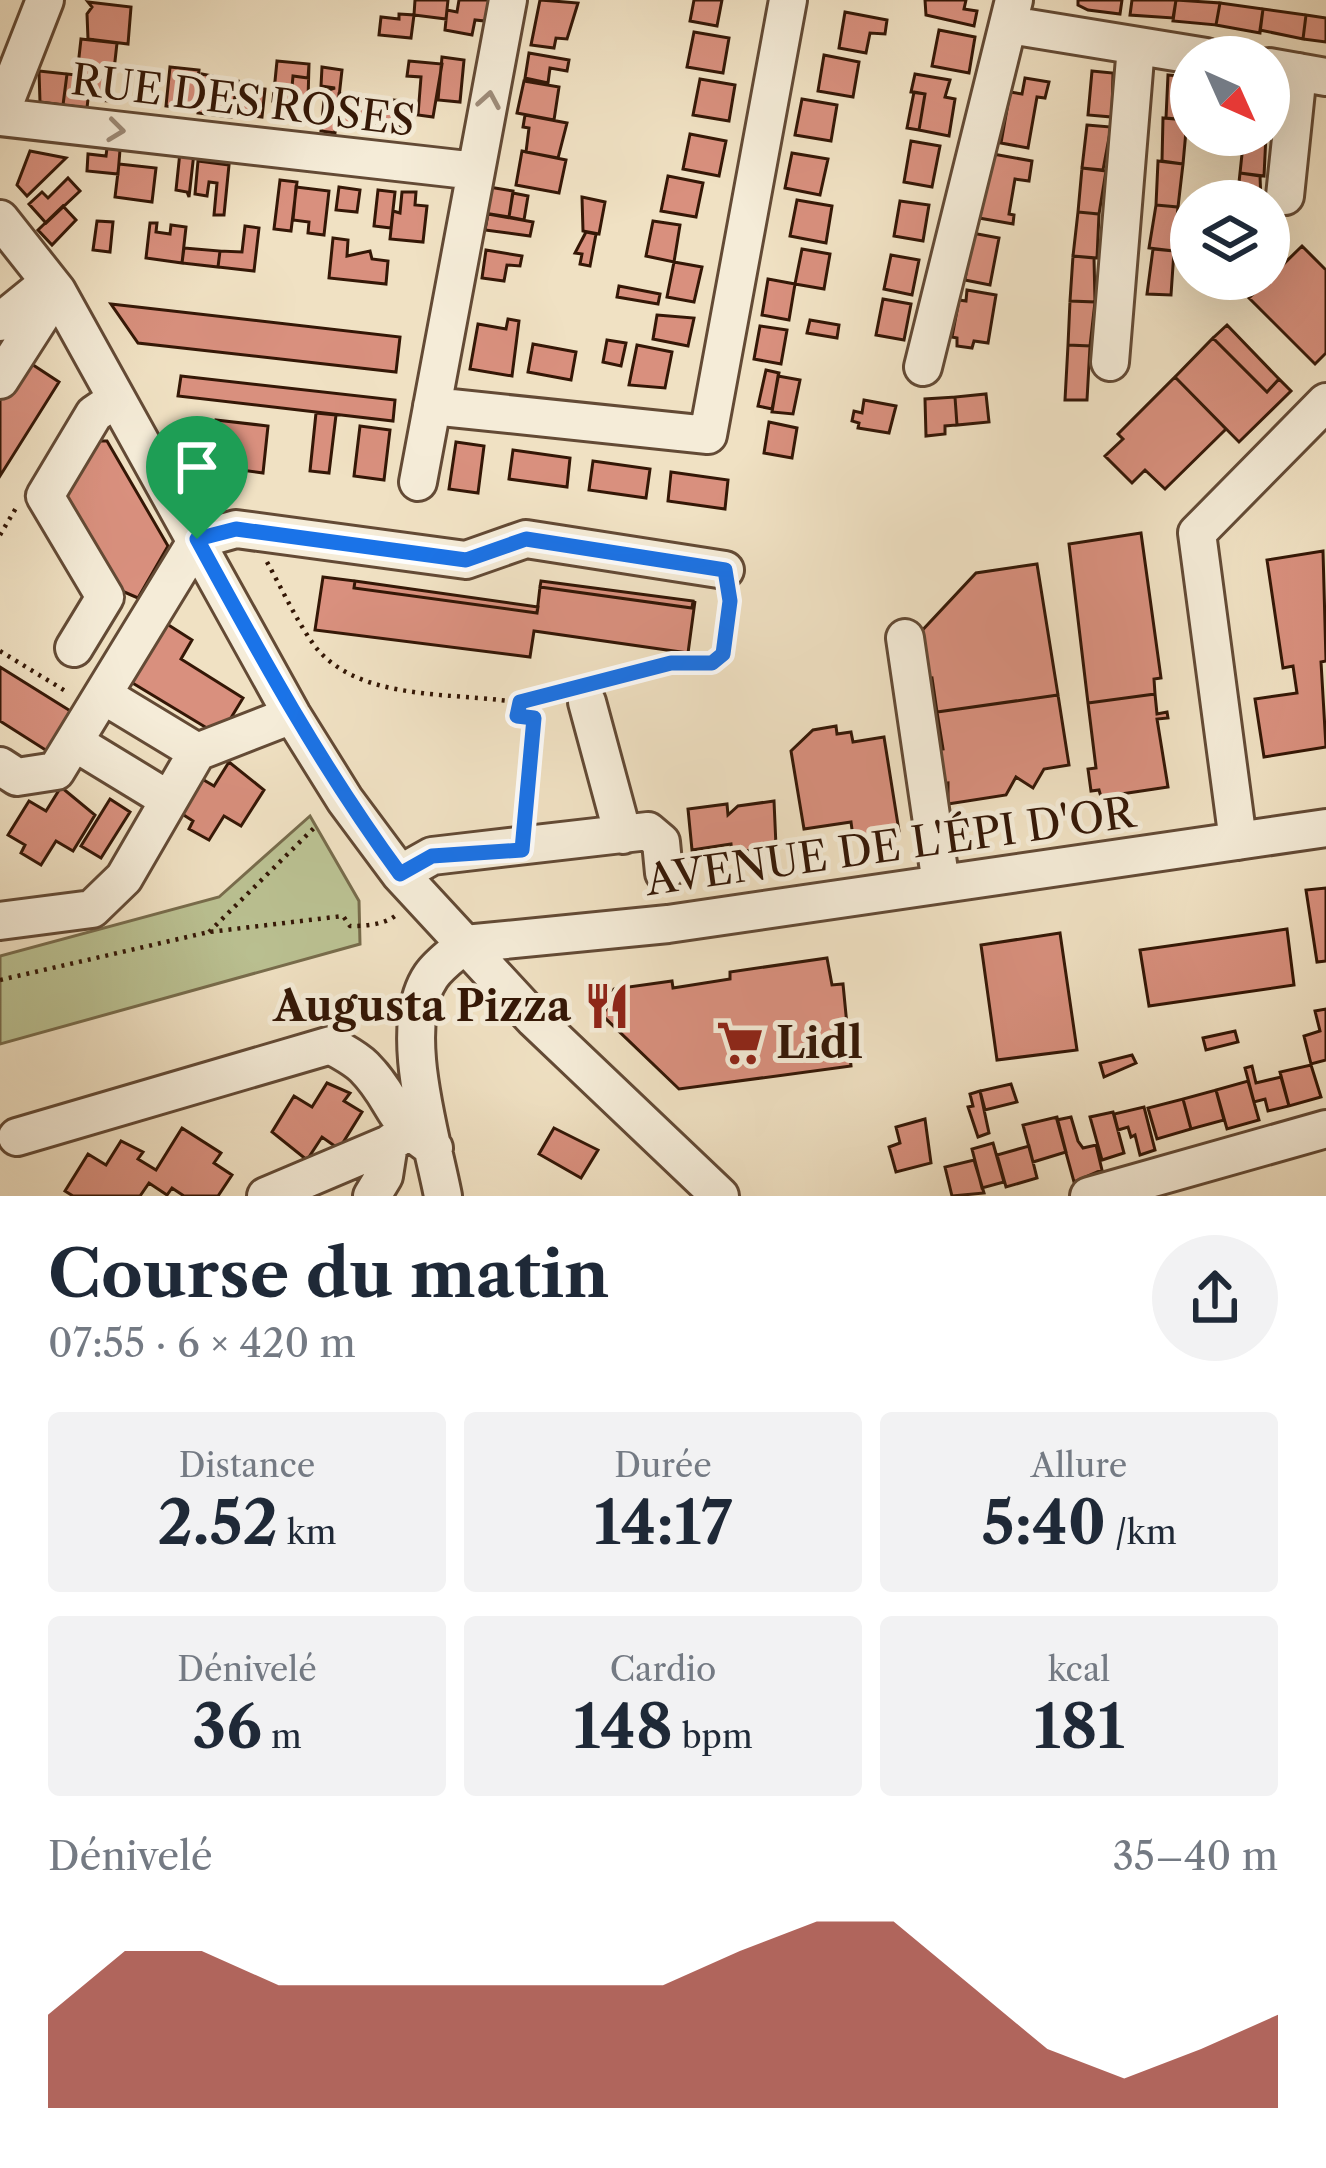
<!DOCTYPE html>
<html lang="fr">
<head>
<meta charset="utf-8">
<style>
  body { margin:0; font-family:"Libre Caslon Text",serif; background:#f2f2f3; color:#1f2937; height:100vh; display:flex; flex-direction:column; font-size:45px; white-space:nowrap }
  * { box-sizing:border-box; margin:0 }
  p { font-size:39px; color:#747a83 }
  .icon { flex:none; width:66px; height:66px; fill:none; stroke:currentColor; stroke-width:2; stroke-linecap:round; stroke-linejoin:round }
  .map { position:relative; height:1196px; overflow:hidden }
  .details { display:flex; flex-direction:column; background:#fff; flex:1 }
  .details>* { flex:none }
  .needle { width:78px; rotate:135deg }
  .fabs { position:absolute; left:1170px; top:36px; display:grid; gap:24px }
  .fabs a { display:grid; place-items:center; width:120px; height:120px; border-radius:50%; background:#fff; box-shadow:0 12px 48px #0002; font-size:60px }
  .pin { position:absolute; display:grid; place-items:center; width:102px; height:102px; color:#fff; margin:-123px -51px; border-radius:50% 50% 50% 0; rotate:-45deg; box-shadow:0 0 12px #0007 }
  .pin .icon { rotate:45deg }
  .round { display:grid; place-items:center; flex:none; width:126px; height:126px; border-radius:63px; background:#f2f2f3 }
  .overview { display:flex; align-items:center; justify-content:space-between; height:204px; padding:0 48px }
  h1 { font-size:66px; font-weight:800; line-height:90px }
  .metrics { display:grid; grid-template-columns:repeat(3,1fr); gap:18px; height:204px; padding:12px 48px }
  .metrics div { display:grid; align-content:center; border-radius:12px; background:#f2f2f3; text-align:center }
  .metrics b { font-size:60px; font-weight:800 }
  .metrics small { font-size:33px; font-weight:400 }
  .metrics p { font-size:33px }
  .chart { height:336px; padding:24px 48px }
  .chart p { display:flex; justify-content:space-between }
  .chart svg { width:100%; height:216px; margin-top:12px; fill:#8f2418; opacity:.7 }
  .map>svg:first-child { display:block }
  .green { fill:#bbc293; stroke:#786c4c; stroke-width:3 }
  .building { fill:#d9907e; stroke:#341706; stroke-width:3 }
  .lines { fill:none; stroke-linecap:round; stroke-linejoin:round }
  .minor-casing { stroke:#634a35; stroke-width:42 }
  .path { stroke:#341706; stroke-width:4.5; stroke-dasharray:3 6; stroke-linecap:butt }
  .minor { stroke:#f5ecd8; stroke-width:36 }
  .oneway { stroke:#9e8c7a }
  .route-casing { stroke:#fff; stroke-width:24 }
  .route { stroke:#1a73e8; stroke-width:15 }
  .labels { text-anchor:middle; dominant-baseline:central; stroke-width:10; stroke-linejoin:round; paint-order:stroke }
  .street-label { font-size:42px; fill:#341706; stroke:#f5ecd8 }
  .poi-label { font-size:42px; font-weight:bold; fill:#341706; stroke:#f5ecd8; text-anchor:end }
</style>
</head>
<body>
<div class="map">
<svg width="1326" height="1196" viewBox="0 0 1326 1196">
  <rect width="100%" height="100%" fill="#f0e1c3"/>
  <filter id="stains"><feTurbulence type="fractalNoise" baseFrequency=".00167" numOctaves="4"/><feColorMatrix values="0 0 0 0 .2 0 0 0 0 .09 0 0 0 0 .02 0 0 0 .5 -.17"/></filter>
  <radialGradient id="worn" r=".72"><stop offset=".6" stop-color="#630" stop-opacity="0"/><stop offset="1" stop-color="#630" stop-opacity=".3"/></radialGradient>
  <path class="green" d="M310 816 359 901 360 944 0 1044V956L219 897Z"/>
  <path class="building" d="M415 0H448L446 19 414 15Z
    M459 0H489L485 21 475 20 472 35 445 30 447 10 457 12Z
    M540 0 578 3 567 39 556 38 554 48 531 45Z
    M694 0H722L717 26 690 21Z
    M925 0H966L964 9 977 11 974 26 926 15Z
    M1078 0H1122L1120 14 1088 10 1078 5Z
    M1132 0H1176L1173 18 1130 15Z
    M1176 0 1220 3 1216 25 1173 21Z
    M88 2 131 7 128 44 88 39 87 14 92 7Z
    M1220 3 1263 9 1260 33 1216 25Z
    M1263 9 1306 15 1303 39 1260 30Z
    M845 12 887 20 885 34 870 33 866 53 839 48Z
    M399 14 414 15 411 38 379 35 381 17 399 19Z
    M1306 15 1326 18V42L1303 39Z
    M939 30 975 37 969 73 932 66Z
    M694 32 729 38 723 73 687 67Z
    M81 39 117 43 113 79 77 75Z
    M529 53 569 60 567 71 550 68 548 83 525 78Z
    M824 55 859 62 853 97 818 91Z
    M442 57 464 60 460 102 438 100Z
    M277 61 309 64 308 78 293 76 291 98 286 102 273 101Z
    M409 61 442 64 433 117 418 115 421 77 407 76Z
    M309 64 308 100 291 98 293 76 308 78Z
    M170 67 199 70 195 110 166 106Z
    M322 67 342 70 335 133 321 131 325 91 335 88 321 86Z
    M39 71 67 74 63 105 40 102Z
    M1092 71 1113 73 1112 117 1088 115Z
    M67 74 112 79 110 101 88 99 87 108 63 105Z
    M202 74 212 76 210 89 225 91 227 80 238 81 231 117 198 113Z
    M915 74 950 80 945 97 955 99 949 136 919 130 925 94 911 92Z
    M1168 75 1191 77 1187 120 1166 118Z
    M1025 78 1049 82 1045 98 1037 97 1028 148 1001 143 1010 92 1022 94Z
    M700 79 735 85 729 121 693 115Z
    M524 81 559 87 554 120 517 113Z
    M238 86 265 89 262 117 235 114Z
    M914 92 925 94 919 130 907 128Z
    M339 94 372 98 369 128 336 125Z
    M372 98 405 101 402 126 370 122Z
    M802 99 837 105 831 141 795 135Z
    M525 115 567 123 558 158 526 152 529 128 523 127Z
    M1163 118 1187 120 1183 164 1162 161Z
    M1087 125 1111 127 1103 170 1082 168Z
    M690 134 726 141 719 176 683 169Z
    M1244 135H1266L1264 176 1240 173Z
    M911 141 940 146 932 187 904 182Z
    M107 148 120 150 118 174 87 171 88 154 106 156Z
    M30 151 66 158 27 196 17 185Z
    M522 151 566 160 559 193 516 185Z
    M180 152 194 153 189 197 187 192 176 190Z
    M792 153 828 159 820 195 785 188Z
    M993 154 1032 161 1029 181 1015 179 1009 214 1014 215 1013 224 979 218Z
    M198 161 229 165 224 215H214L217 183 209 182 207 196 195 194Z
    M1158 161 1183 164 1178 207 1156 205Z
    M119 164 156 168 152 202 115 197Z
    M1082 168 1106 171 1099 214 1078 212Z
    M1240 173 1260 176 1261 201H1237Z
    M668 176 703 183 696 217 661 211Z
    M68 178 80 191 46 223 29 204 42 192 48 198Z
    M280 180 297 182 291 231 274 229Z
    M296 187 329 191 324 235 308 233 309 222 293 220Z
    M339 187 360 190 357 212 336 210Z
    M489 187 513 191 509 217 484 213Z
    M378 190 395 192 391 228 374 226Z
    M402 192H416L415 205 427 206 423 242 390 239 393 211 400 213Z
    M513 193 528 196 524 220 509 217Z
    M582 197 605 202 599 234 583 231Z
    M797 200 832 206 826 243 790 236Z
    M900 201 929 205 923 241 894 236Z
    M1156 205 1178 207 1174 251 1149 248Z
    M63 206 76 220 52 245 38 230Z
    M1078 212 1099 214 1097 258 1073 256Z
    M488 214 533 222 530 236 485 230Z
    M97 221 113 222 110 252 93 250Z
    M653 221 680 225 674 262 646 256Z
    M150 223H157L156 232 170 234 171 225 186 227 182 263 146 258Z
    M245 226 259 228 254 271 218 267 220 251 242 252Z
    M586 232 596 234 590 266 580 264 582 254 575 253Z
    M972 233 999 238 990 285 965 280Z
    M333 238 348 240 347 256 370 251 372 259 388 261 386 284 329 278Z
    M1302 246 1326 270V353L1315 364 1249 298Z
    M184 248 220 251 218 267 182 263Z
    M802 249 830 254 824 289 795 284Z
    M1153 249 1174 251 1171 295 1147 294Z
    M486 250 522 256 520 266 507 265 504 281 482 278Z
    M891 255 919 260 912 295 884 289Z
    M1073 256 1094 258 1095 302 1070 301Z
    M674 262 702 267 694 302 667 297Z
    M768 279 795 284 789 320 762 315Z
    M619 286 660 294 658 304 617 297Z
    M967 290 996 295 988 343 974 341 972 348 957 346V338L952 337 959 300 966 301Z
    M883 299 911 304 904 340 876 335Z
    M1070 301 1095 302 1090 346 1068 345Z
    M111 304 400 337 396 372 138 343Z
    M657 315 694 318 688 346 653 339Z
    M508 319 519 321 512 376 470 369 478 324 506 329Z
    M810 320 839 325 837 338 807 333Z
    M1227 325 1279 379 1267 392 1213 338Z
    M760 326 787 330 781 364 754 359Z
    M1213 338 1267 392 1279 379 1291 391 1239 442 1175 377Z
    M607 340 626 343 621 366 603 362Z
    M533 344 576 352 571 380 528 372Z
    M637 345 672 352 665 388 629 385Z
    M1068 345 1090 346 1087 400H1065Z
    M21 357 59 382 0 476V391Z
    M766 370 779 373 772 409 758 406Z
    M181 376 395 400 393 421 178 396Z
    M778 376 800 380 793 414 772 412Z
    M1175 377 1226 429 1165 489 1145 470 1132 483 1105 456 1123 439 1118 434Z
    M986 394 989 422 957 425 955 397Z
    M955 397 957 425 945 426V434L926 436 925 399Z
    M864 400 896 406 889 433 858 428 859 423 852 421 854 411 862 413Z
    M316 413 336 415 329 473 310 471Z
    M216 420 268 426 263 473 218 467 220 456 212 455Z
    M769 422 797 428 792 458 764 453Z
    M360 426 390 430 384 480 354 476Z
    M88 441H107L168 546 138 598 115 588 58 488Z
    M456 442 484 446 478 493 449 489Z
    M513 450 570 458 567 487 509 479Z
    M593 461 650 469 646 498 589 490Z
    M671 472 728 480 725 509 668 501Z
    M1141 533 1161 678 1154 679 1155 694 1088 703 1069 544Z
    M1323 551 1326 661 1321 662 1326 747 1264 757 1255 699 1297 693 1293 666 1283 668 1267 560Z
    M1037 564 1058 695 937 712 932 678 923 679 916 637 976 573Z
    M323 577 355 581 354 588 537 613 540 587 692 608 695 601 688 653 534 631 530 657 315 630Z
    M355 581 538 607 537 613 354 588Z
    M541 581 693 601 692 608 540 587Z
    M156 617 192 640 181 659 243 698 220 736 121 676Z
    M0 667 80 717 55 756 0 721Z
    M1155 694 1157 714 1167 712 1168 718 1157 719 1168 787 1101 797 1099 790 1091 791 1088 769 1096 768 1088 703Z
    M1058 695 1069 765 1044 769 1033 788 1016 777 1006 795 948 804V783L940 784 934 750 943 749 937 712Z
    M836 726 837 734 851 732 853 742 884 737 899 831 853 837 851 822 804 829 791 751 813 730Z
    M229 762 264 790 241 826 224 816 209 840 189 829 193 821 176 810 197 776 214 786Z
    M61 787 95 815 73 851 56 841 41 865 21 853 25 845 8 835 29 801 46 811Z
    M110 799 130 812 101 858 81 846Z
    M774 801 776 846 732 853 731 844 692 850 688 809 727 804 728 815 738 806Z
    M1326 888V961L1317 962 1306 890Z
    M1287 929 1294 985 1149 1006 1140 950Z
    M1060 933 1077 1050 997 1060 981 945Z
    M827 958 832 985 843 984 851 1066 679 1089 603 1016 614 989 672 981 673 988 730 979V972Z
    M1326 1009V1060L1311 1064 1304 1036 1320 1031 1315 1011Z
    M1235 1031 1238 1042 1206 1050 1203 1038Z
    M1132 1055 1136 1063 1104 1077 1100 1063Z
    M1311 1065 1321 1097 1289 1106 1280 1072Z
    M1252 1066 1256 1083 1281 1077 1289 1106 1268 1111 1265 1099 1254 1102 1245 1068Z
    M1248 1081 1259 1120 1227 1129 1216 1090Z
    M327 1083 350 1093 344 1101 362 1112 339 1149 322 1137 307 1160 272 1132 294 1096 312 1107Z
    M1011 1084 1017 1102 985 1110 980 1091Z
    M1216 1090 1224 1120 1191 1129 1183 1099Z
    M980 1091 989 1133 978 1137 968 1107 973 1106 970 1094Z
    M1183 1099 1191 1129 1157 1139 1148 1108Z
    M1144 1107 1155 1150 1140 1155 1135 1135 1131 1137 1128 1127 1118 1130 1114 1114Z
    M1113 1112 1124 1153 1102 1160 1090 1117Z
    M1057 1117 1066 1152 1033 1162 1023 1125Z
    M1071 1117 1078 1141 1083 1148 1096 1145 1102 1170 1074 1182 1057 1120Z
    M925 1119 931 1163 896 1172 889 1147 900 1143 896 1127Z
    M182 1128 221 1153 214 1163 232 1175 218 1196H184L172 1188 167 1195 149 1183 140 1196H73L65 1191 88 1154 106 1165 121 1141 143 1152 138 1159 156 1170Z
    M554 1128 598 1150 581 1178 539 1154Z
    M993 1143 1004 1182 982 1188 972 1149Z
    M1029 1146 1037 1178 1006 1187 997 1155Z
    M974 1160 984 1193 952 1196 945 1167Z"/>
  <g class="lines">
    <defs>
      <path id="minor" d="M1010 25 1206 57
        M1269 67 1326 77
        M0 115 45 0
        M0 117 476 171
        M1285 196 1298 72
        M0 219 57 291 292 715 345 800 400 874 534 1019 720 1196
        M0 322 48 283
        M1110 362 1136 46
        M923 367 1014 0
        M0 380 57 291
        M432 406 708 435 788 0
        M418 482 508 0
        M905 638 941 884
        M74 648 105 597 45 496 94 414 116 399
        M103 695 197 752
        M587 702 623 835
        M74 742 169 800
        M0 766 17 777 56 771 197 540 236 529 466 560 526 539 725 570
        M1238 841 1197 533 1326 402
        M400 874 432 856 648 831 661 842 664 873
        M0 921 92 909 124 878 197 752 292 715
        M465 944 668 924 1326 828
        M17 1137 331 1045C342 1052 355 1058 364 1067 396 1099 391 1123 434 1148
        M266 1196 389 1144
        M372 1196 384 1176 389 1144 403 1134
        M443 1196C432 1138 396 1027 431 976 439 964 454 954 465 944
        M1089 1196 1326 1129"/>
    </defs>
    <use href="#minor" class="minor-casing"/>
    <path class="path" d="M0 535 16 508
      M267 562C282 589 296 620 314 645 354 698 440 693 500 700L520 702 558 693
      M0 651 67 692
      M604 680 671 663 718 661 723 654 730 600
      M520 702 517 716 534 718 523 818
      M209 932 316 826
      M0 980 209 932 343 916 350 926C365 926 383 925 395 916"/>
    <use href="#minor" class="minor"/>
  </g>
  <defs><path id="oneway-chevron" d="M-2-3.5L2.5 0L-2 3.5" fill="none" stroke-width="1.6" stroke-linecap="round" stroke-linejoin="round" transform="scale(3)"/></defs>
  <g class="oneway">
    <use href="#oneway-chevron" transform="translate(489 100) rotate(-80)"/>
    <use href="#oneway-chevron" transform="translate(116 130) rotate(7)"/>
  </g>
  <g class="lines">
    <defs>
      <path id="route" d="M236 529 466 560 526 539 725 570 730 601 723 654 712 663H671L520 702 517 716 534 718 522 850 432 856 400 874C322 768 260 655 197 539Z"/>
    </defs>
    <use href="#route" class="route-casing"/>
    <use href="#route" class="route"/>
  </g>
  <defs>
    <symbol id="restaurant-bare" viewBox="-9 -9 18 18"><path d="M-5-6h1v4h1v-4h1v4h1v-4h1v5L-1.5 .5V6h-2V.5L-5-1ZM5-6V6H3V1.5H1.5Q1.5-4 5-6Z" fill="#8f2418" stroke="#f5ecd8" stroke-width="2.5" paint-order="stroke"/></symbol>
    <symbol id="supermarket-bare" viewBox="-9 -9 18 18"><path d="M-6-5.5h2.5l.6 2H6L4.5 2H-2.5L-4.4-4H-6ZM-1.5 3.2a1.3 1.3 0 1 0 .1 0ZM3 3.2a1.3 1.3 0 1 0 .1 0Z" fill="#8f2418" stroke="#f5ecd8" stroke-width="2.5" paint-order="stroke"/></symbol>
  </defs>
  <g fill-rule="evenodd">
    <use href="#restaurant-bare" x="574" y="973" width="66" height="66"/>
    <use href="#supermarket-bare" x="707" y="1010" width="66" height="66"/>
  </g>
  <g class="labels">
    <g class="street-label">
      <text transform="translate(243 100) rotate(7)">RUE DES ROSES</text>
      <text transform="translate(890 846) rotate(-8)">AVENUE DE L'ÉPI D'OR</text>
    </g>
    <g class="poi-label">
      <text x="571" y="1006">Augusta Pizza</text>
      <text x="776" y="1043" text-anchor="start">Lidl</text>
    </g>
  </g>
  <rect width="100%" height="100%" filter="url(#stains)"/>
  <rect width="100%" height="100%" fill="url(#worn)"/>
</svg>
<div class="fabs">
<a><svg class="needle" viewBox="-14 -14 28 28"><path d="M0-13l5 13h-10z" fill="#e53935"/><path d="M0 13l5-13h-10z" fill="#747a83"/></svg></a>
<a><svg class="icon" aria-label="layers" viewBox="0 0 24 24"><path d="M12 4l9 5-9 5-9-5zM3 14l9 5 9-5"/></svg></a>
</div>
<div class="pin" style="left:197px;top:539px;background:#1e9e55"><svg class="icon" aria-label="arrive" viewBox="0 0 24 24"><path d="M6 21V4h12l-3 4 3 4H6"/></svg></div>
</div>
<section class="details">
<div class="overview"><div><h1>Course du matin</h1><p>07:55 · 6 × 420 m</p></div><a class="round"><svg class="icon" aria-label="share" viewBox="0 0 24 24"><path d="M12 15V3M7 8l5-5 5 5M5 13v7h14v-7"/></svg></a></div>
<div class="metrics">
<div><p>Distance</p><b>2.52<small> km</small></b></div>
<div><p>Durée</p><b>14:17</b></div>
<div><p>Allure</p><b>5:40<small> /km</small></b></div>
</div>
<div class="metrics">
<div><p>Dénivelé</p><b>36<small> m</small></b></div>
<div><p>Cardio</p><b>148<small> bpm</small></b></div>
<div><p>kcal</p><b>181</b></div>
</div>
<div class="chart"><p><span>Dénivelé</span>35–40 m</p>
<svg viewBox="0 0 160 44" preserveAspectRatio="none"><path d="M0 44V25L10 12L20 12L30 19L40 19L50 19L60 19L70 19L80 19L90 12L100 6L110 6L120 19L130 32L140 38L150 32L160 25V44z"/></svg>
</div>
</section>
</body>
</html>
